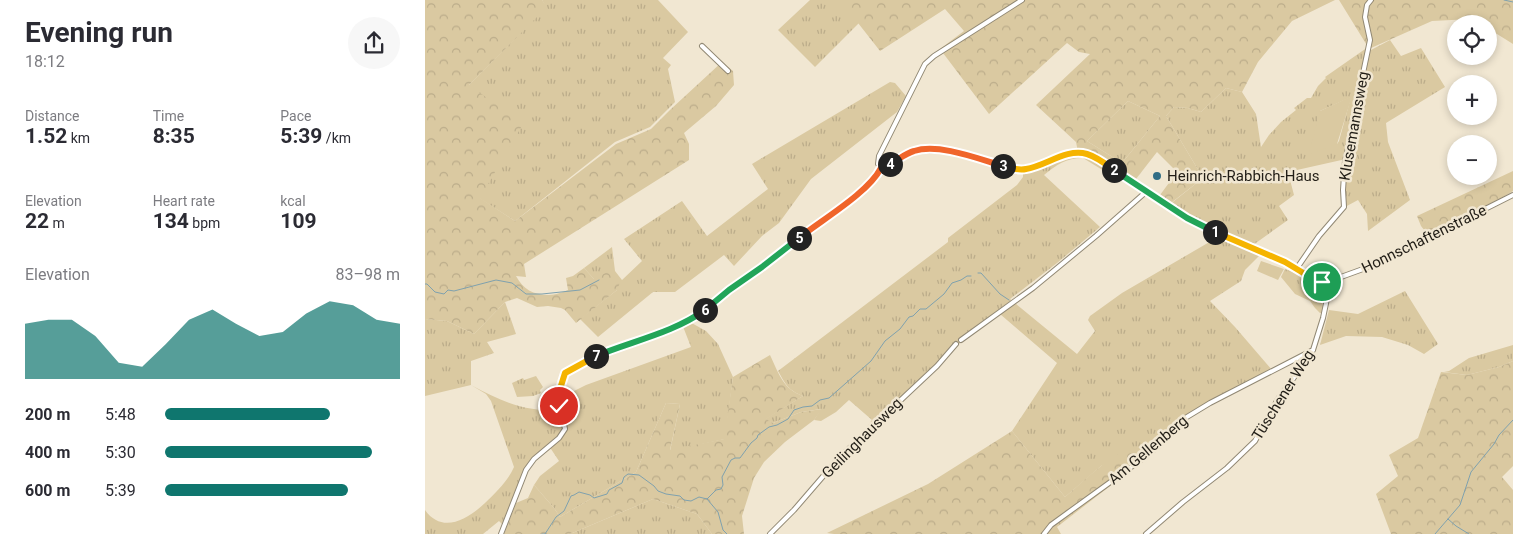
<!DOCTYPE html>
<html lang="en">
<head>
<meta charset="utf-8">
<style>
  body { margin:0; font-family:Roboto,sans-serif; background:#f7f7f7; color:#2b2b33; height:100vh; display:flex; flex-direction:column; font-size:19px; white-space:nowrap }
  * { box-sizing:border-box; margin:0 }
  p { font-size:16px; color:#7c7c81 }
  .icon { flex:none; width:28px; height:28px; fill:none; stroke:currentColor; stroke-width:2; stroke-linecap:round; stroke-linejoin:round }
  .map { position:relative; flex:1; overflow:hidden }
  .drawer { display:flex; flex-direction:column; background:#fff; width:425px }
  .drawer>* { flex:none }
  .tools { position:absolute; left:1022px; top:15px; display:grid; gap:10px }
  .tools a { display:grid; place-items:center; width:50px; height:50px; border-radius:50%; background:#fff; box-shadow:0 2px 8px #0003; font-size:25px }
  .pin { position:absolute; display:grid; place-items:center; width:42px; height:42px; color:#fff; margin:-21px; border:2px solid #fff; border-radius:50%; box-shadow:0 1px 5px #0007 }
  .km { position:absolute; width:25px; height:25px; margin:-12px; border-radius:50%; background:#222; color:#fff; font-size:14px; line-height:25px; text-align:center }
  .round { display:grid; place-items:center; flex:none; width:52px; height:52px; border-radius:26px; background:#f7f7f7 }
  .overview { display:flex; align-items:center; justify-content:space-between; height:85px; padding:0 25px }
  h1 { font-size:28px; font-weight:700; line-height:38px }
  .stats { display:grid; grid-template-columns:repeat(3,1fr); gap:8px; height:85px; padding:5px 25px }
  .stats div { display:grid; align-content:center }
  .stats b { font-size:21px; font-weight:700 }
  .stats small { font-size:14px; font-weight:400 }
  .stats p { font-size:14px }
  .chart { height:140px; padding:10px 25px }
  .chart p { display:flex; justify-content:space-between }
  .chart svg { width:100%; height:90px; margin-top:5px; fill:#0f766e; opacity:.7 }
  ul { padding:0 25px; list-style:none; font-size:16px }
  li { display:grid; grid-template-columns:80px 60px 1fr; align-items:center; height:38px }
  li i { height:12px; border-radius:6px; background:#0f766e }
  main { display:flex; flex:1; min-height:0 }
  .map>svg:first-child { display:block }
  .grass { fill:url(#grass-tufts); fill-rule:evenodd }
  .forest { fill:url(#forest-crowns); fill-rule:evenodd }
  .garden { fill:#dac9a1 }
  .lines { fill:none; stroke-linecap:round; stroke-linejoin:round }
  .stream { stroke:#7fa1ae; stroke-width:1 }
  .street-casing { stroke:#918874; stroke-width:6 }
  .street { stroke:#fff; stroke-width:4 }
  .split-1-casing { stroke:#fff; stroke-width:10 }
  .split-2-casing { stroke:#fff; stroke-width:10 }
  .split-3-casing { stroke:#fff; stroke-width:10 }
  .split-4-casing { stroke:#fff; stroke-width:10 }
  .split-5-casing { stroke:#fff; stroke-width:10 }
  .split-6-casing { stroke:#fff; stroke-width:10 }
  .split-7-casing { stroke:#fff; stroke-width:10 }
  .split-8-casing { stroke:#fff; stroke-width:10 }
  .split-1 { stroke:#f5b400; stroke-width:6 }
  .split-2 { stroke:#22a559; stroke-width:6 }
  .split-3 { stroke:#f5b400; stroke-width:6 }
  .split-4 { stroke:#f0652b; stroke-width:6 }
  .split-5 { stroke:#f0652b; stroke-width:6 }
  .split-6 { stroke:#22a559; stroke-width:6 }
  .split-7 { stroke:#22a559; stroke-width:6 }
  .split-8 { stroke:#f5b400; stroke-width:6 }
  .poi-dot { fill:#316d85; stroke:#f1e7d2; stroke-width:2 }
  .labels { text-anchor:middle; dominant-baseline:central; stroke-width:5; stroke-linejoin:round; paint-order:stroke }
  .street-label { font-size:15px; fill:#211d16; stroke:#f1e7d2 }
  .poi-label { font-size:15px; fill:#211d16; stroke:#f1e7d2; text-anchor:start }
</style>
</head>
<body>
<main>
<section class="drawer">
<div class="overview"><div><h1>Evening run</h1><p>18:12</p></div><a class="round"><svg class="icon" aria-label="share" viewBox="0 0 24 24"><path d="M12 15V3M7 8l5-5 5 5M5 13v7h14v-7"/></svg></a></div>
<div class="stats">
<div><p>Distance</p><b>1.52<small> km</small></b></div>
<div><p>Time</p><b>8:35</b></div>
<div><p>Pace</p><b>5:39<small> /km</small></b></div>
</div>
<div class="stats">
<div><p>Elevation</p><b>22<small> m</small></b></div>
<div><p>Heart rate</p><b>134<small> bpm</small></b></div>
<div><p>kcal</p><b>109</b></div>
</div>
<div class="chart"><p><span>Elevation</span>83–98 m</p>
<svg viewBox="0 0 160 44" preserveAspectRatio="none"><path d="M0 44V17L10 15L20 15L30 23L40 36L50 38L60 27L70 15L80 10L90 17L100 23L110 21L120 12L130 6L140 8L150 15L160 17V44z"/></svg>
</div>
<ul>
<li><b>200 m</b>5:48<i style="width:70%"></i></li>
<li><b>400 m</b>5:30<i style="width:88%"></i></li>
<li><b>600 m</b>5:39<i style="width:78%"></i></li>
</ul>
</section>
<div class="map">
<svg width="1088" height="534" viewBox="0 0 1088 534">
  <defs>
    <pattern id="grass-tufts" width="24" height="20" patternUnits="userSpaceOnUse" patternTransform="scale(1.25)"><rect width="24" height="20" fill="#dac9a1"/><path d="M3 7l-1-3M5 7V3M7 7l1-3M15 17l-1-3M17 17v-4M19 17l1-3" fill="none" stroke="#bbac8a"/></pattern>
    <pattern id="forest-crowns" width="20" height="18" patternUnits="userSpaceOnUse" patternTransform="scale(1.25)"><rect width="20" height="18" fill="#dac9a1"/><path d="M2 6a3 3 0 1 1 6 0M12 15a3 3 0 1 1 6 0" fill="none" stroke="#bbac8a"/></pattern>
  </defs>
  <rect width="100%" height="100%" fill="#f1e7d2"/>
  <path class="grass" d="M117 0H233L263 32 238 58 246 65 243 69 250 102 225 127 190 142 90 221 54 198 44 85 121 7Z
    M385 0H416L434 23 390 67 353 30Z
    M965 40 976 56 996 48 1020 87 961 123 963 142 985 200 943 231 942 214 933 200 920 207 921 159 863 172 869 195 854 206 863 220 828 245 778 226 744 205 778 178 741 116 749 107 763 108 776 112 801 88 817 92 831 114 836 147 844 135 856 122 871 110 869 108 882 98H886L893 86 901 78 900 77 943 47 946 50ZM926 97 914 141 912 144 895 111Z
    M465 82 470 83 481 96 472 112 386 179 354 223 337 236 309 266 299 255 250 292H228L173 337 155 319 192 290 169 279 159 268 187 247 190 271 197 280 217 261 199 239 257 201 282 236 343 189 327 164Z
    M703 101 735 116 697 163 662 141Z
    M643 155C663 154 671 159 688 170L684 174 658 158C641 158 631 165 619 175L675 227 632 263 585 299 652 354 670 331 663 320 665 316 697 293 793 237 796 234 836 254 820 270 816 281 785 301 810 327 847 370 760 417 749 425 738 441 725 448 714 447 676 466 640 497 587 431 632 363 575 314 528 348 436 438 437 433 447 420 424 400 411 412 396 421 389 420 396 409 376 412 348 423 340 419 378 396C363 390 361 385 353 371L523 242V238L592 185 598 177V172Z
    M860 269C879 276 902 289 897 313H895L890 308 885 301 870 294 856 277Z
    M980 291 1013 344 999 354 983 345 957 337 921 336 895 345 904 310 933 314Z
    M80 302 91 334 62 342 69 353 46 361V385C77 402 99 411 135 411V406L143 394 161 385 266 347 257 324 263 321 281 331 293 344 308 377 300 439 245 451 255 404 241 403 211 472 135 517 129 508 109 485 115 476 134 461 124 446 101 466 97 473 88 499 77 524 74 521 58 534H0V510C17 534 42 520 60 503 71 492 83 481 89 467L66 401 61 394 46 385 0 396V319L22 321 49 334Z
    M1088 345V361L1074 367 1042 375 1019 372 1024 371 1044 358Z
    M111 376 118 387 115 390 116 393 108 396 92 397 87 383 98 378 99 380Z
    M228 499 272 514 287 534H145Z"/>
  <path class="forest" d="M0 0H117L122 7 44 85 98 124 55 198 90 221 191 144 226 129 246 109 297 62 308 71 309 85 291 106 259 133 264 144V160L99 264 101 277 91 276C98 289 108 295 124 295 130 295 138 292 143 290L141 278 148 276 159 268 169 279 182 272 196 280 192 290 151 323 140 310 136 308 123 306 112 307 92 298 80 302 49 334 22 321 0 319Z
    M415 0H910L867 21 833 62 817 92 801 88 776 112 763 108 749 107 741 116 778 178 746 203 735 195 752 172 732 152 711 179C692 169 676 153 653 152L651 142 611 105 665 54 654 52 642 43 564 114 515 49 539 31 520 9 455 51ZM703 101 735 116 697 163 662 141Z
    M914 0H1088V44L1064 29V24H1056L1047 19 1007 21 946 48 943 47Z
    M1088 171V191L1078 197 1003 235 996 226 992 216Z
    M345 355C354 374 358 389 378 396L341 419 348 423 376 412 397 409 389 420 360 442 339 462 329 478 317 516 319 534H287L272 514 228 499 145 534H79L91 503 103 498 109 485 129 508 135 517 211 472 241 403 255 404 245 450 299 439 308 377Z
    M1088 361V466L1077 477 1088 490V534H966L951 494 973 476 964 455 993 438 1016 372 1042 375 1074 367Z
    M587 431 640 497C660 480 680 459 704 449 711 446 717 448 723 448 728 447 733 443 738 441L720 459 632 527 636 534H409L402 533 503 484Z"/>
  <path class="garden" d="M927 96 912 144 884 154 895 111Z
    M836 261 859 269 853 280 832 271Z"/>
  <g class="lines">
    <path class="stream" d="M1079 0 1088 2
      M553 273H556L575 294 584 300
      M0 284H2L10 292 19 294 23 290 29 291 71 280 87 283 101 294H117L155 290 174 280
      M282 499 293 512 298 530 302 534
      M1023 519 1031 526 1044 534
      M117 534H120L131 517 139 511 146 496 149 495 154 492 165 495 169 498 182 494 184 490 197 483 199 477 203 474 214 475 229 486 233 491 241 494 255 496 259 500 266 501 274 497 282 499 291 490 296 489 298 485 297 477 306 460 310 458H315L326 443 332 438 333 435 344 427 352 425 363 419 369 410 378 407 387 406 395 400 404 398 446 361 460 341 475 329 484 317 488 316 495 309H501L519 294 527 283 536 280 542 276H546
      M1010 534 1035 505 1046 472 1069 444 1074 435 1088 420"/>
    <defs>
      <path id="street" d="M277 46 303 71
        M456 167H460L487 152 493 150 523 151 537 153 579 167 596 170 607 168 647 153 661 154 676 161 762 218 872 268 893 283 900 293 902 299
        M456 167 453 164 454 156 500 64 509 56 597 0
        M872 268 894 236 919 207 918 190 920 161 932 111 937 78 945 40 940 17 942 5 946 0
        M892 281H905L949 265 1088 195
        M536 340 608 288 671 236 722 191
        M76 534 101 470 109 459 134 438 140 429 135 406V389L140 373C178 347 225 340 266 319 281 312 292 299 305 289 316 282 327 275 337 267 351 257 364 245 379 234 402 217 443 192 456 167
        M345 534 369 510 413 459 512 366 531 344
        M619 534 626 525 720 457 738 442 750 426 757 420 785 403 888 350
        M721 534 758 502 802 468 830 441 853 399 882 360 888 350 898 318 903 294 909 280"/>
    </defs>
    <use href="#street" class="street-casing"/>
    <use href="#street" class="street"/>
  </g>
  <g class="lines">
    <defs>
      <path id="split-1" d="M790 232 860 262 890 280 897 282"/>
      <path id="split-2" d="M689 170 762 218 790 232"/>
      <path id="split-3" d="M578 166C586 168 593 171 601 169 621 166 641 148 662 154 672 157 681 164 689 170"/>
      <path id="split-4" d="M465 164C473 160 481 153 489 151 514 143 554 159 578 166"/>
      <path id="split-5" d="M374 238C398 219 443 193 456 168H459L465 164"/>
      <path id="split-6" d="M280 310 304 290 337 267 374 238"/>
      <path id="split-7" d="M171 356C207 341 248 333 280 310"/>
      <path id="split-8" d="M134 406 135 389 140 373 171 356"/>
    </defs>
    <use href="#split-1" class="split-1-casing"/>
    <use href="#split-2" class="split-2-casing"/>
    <use href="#split-3" class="split-3-casing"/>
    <use href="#split-4" class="split-4-casing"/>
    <use href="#split-5" class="split-5-casing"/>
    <use href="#split-6" class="split-6-casing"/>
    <use href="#split-7" class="split-7-casing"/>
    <use href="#split-8" class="split-8-casing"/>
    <use href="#split-1" class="split-1"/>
    <use href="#split-2" class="split-2"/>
    <use href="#split-3" class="split-3"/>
    <use href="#split-4" class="split-4"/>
    <use href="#split-5" class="split-5"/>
    <use href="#split-6" class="split-6"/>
    <use href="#split-7" class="split-7"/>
    <use href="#split-8" class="split-8"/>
  </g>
  <circle class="poi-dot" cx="732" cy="176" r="5"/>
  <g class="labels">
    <g class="street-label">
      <text transform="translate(929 126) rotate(-80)">Klusemannsweg</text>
      <text transform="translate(999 239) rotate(-26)">Honnschaftenstraße</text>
      <text transform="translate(858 395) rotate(-58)">Tüschener Weg</text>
      <text transform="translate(437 438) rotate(-45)">Geilinghausweg</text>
      <text transform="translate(723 450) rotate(-40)">Am Gellenberg</text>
    </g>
    <g class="poi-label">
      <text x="742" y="176">Heinrich-Rabbich-Haus</text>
    </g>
  </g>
</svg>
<div class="tools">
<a><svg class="icon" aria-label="locate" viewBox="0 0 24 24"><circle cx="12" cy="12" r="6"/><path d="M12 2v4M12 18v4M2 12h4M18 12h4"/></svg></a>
<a>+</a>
<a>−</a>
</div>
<div class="pin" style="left:897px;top:282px;background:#1e9e55"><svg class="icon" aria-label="arrive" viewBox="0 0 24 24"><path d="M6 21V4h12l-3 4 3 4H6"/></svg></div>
<div class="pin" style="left:134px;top:406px;background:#d93025"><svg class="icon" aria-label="check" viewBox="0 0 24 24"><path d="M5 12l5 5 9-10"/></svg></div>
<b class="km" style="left:790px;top:232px">1</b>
<b class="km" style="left:689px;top:170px">2</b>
<b class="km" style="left:578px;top:166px">3</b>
<b class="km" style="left:465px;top:164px">4</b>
<b class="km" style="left:374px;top:238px">5</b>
<b class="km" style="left:280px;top:310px">6</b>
<b class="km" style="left:171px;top:356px">7</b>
</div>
</main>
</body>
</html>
